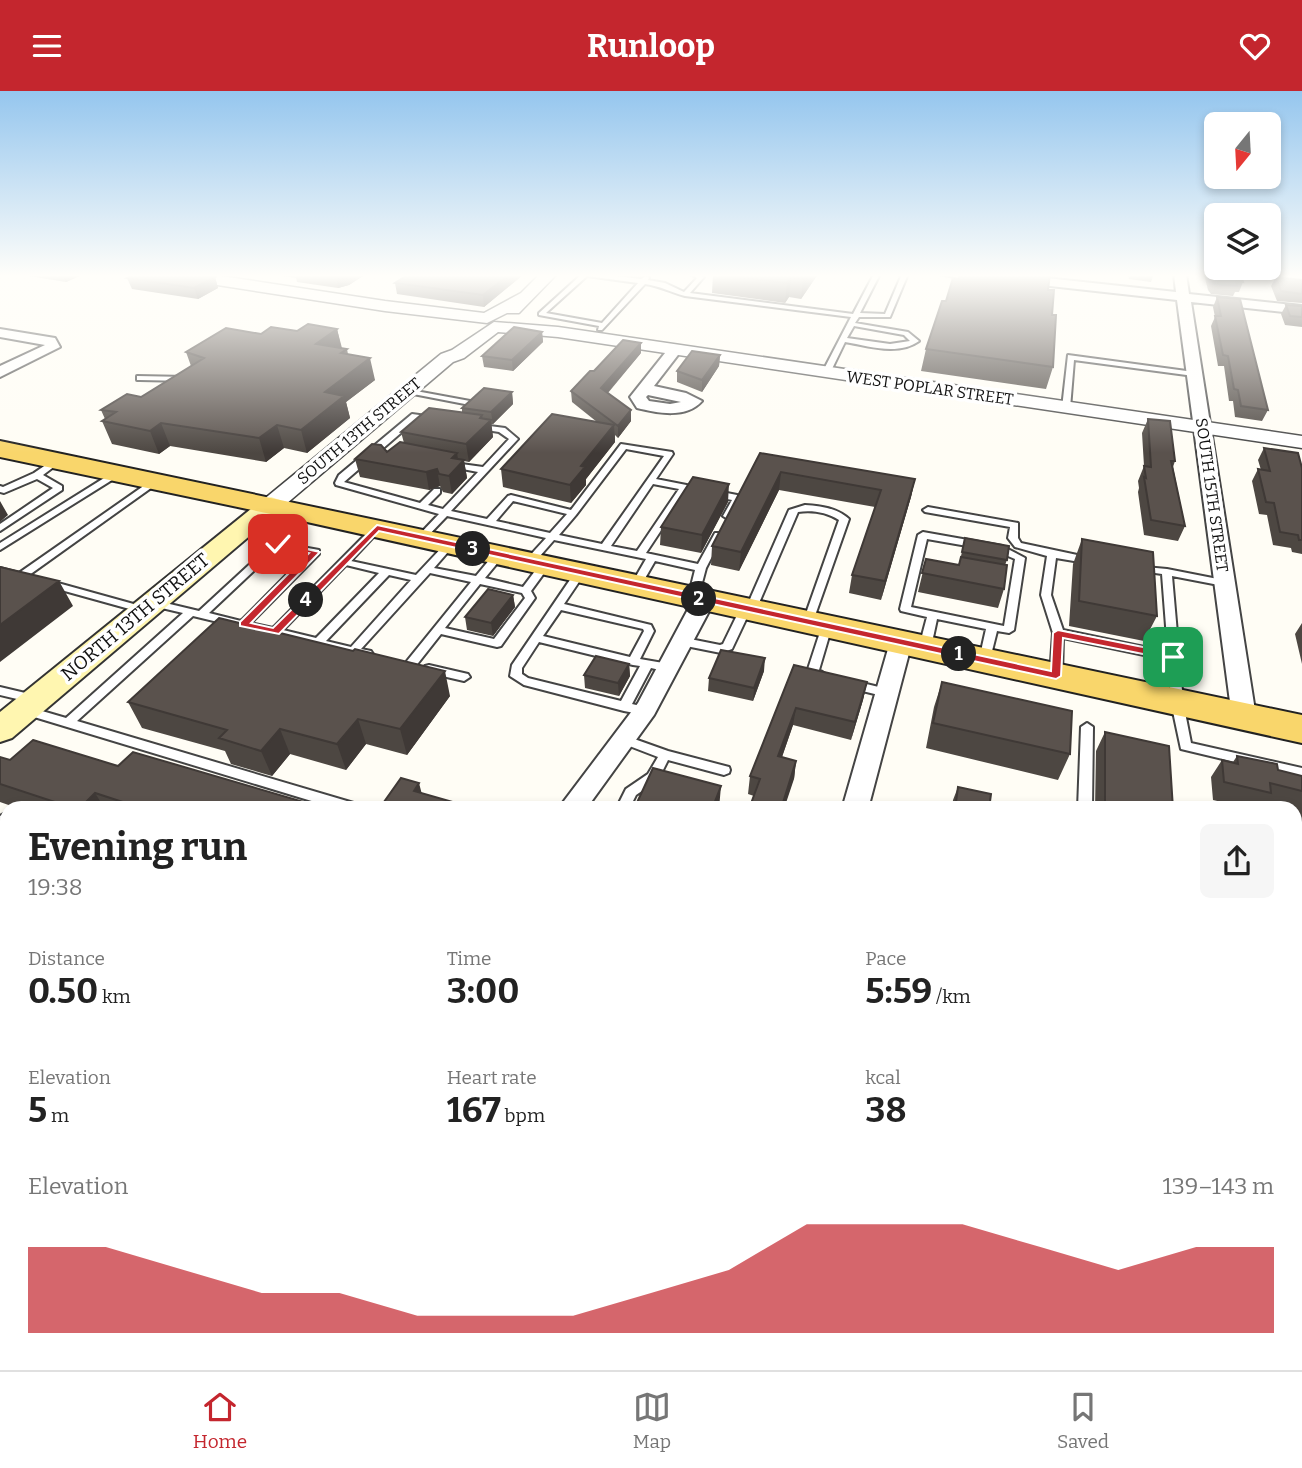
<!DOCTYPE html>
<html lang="en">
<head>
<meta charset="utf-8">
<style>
  body { margin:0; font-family:Bitter,serif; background:#f6f6f6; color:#222; height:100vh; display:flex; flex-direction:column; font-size:26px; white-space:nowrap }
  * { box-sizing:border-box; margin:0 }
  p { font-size:23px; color:#767676 }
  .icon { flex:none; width:38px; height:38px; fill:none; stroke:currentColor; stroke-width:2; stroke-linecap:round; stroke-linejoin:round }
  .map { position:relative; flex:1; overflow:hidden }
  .sheet { position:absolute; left:0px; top:710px; width:1302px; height:569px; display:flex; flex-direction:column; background:#fff; border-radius:21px 21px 0 0; box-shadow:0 4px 10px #0003 }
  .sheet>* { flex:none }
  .needle { width:46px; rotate:198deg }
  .controls { position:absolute; left:1204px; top:21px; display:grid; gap:14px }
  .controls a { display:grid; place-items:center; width:77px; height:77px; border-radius:10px; background:#fff; box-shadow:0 4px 10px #0003; font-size:35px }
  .pin { position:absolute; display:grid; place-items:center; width:60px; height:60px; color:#fff; margin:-30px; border-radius:14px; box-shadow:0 4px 10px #0006 }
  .km { position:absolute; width:35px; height:35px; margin:-18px; border-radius:50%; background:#222; color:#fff; font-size:19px; line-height:35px; text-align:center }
  .round { display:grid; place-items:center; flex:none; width:74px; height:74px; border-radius:10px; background:#f6f6f6 }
  .overview { display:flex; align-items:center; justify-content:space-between; height:119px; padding:0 28px }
  h1 { font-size:38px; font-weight:700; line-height:52px }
  .metrics { display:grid; grid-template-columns:repeat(3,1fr); gap:10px; height:119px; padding:7px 28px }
  .metrics div { display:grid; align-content:center }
  .metrics b { font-size:35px; font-weight:700 }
  .metrics small { font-size:19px; font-weight:400 }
  .metrics p { font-size:19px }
  .chart { height:196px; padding:14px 28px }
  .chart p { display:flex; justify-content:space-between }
  .chart svg { width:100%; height:126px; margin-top:7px; fill:#c4262e; opacity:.7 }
  header { display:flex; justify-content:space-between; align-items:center; height:91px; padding:0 28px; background:#c4262e; color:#fff; font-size:32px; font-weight:700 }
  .dock { display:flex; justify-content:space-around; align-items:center; height:98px; border-top:2px solid #e0e0e0; background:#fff; font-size:19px; color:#767676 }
  .dock a { display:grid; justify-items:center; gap:4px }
  .dock .on { color:#c4262e }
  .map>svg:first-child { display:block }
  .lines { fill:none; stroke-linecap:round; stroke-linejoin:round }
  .service-casing { stroke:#444; stroke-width:4 }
  .minor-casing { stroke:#444; stroke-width:4 }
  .tertiary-casing { stroke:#444; stroke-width:3 }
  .secondary-casing { stroke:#333; stroke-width:4 }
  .primary-casing { stroke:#222; stroke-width:4 }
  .service { fill:#fff; fill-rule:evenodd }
  .minor { fill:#fff; fill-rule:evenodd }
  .tertiary { fill:#fff; fill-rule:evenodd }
  .secondary { fill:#fff6b0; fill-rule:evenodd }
  .primary { fill:#f9d66b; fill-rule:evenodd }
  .wall { fill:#4d4742 }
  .shaded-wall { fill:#3f3936 }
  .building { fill:#5a524d; stroke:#3f3936; stroke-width:2 }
  .route { fill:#c4262e; stroke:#fff; stroke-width:2 }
  .labels { text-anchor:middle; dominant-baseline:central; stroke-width:7; stroke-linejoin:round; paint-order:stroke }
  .far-street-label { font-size:16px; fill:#111; stroke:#fff }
  .street-label { font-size:19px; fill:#111; stroke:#fff }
</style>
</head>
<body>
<header><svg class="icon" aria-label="menu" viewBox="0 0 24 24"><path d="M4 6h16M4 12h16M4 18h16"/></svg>Runloop<svg class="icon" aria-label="heart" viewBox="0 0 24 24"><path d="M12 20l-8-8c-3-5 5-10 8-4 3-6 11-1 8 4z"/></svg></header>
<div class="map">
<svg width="1302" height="1279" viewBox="0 0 1302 1279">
  <rect width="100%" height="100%" fill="#fffdf5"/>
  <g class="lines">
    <defs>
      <path id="service" d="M582 183H600L641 188 646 185 649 187 648 189 665 192 684 201 697 187 691 183H699L704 186 690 202 853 223 874 183H880L860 222 885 223 902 183H908L890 226H859L855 232 908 241 919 250C898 265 869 255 845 251L830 282 826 284 822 282 851 226 685 205C670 201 660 195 645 193L602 239H598L599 235 539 224V222ZM587 185 638 192 602 232 546 222ZM854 235 904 244 910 250 890 253 847 247Z
        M940 183H954L976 188 973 190Z
        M1068 264 1194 281 1198 283 1194 285 1074 269 1070 317 1066 319 1062 317Z
        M137 285 187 286 191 288 187 290 140 289H137Z
        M405 298 470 310 474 312 470 314 408 302 404 300Z
        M412 323 434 326 438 328 434 330 417 328 344 391 420 412 434 398H440V402L428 414 443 418 478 381 447 375V371L483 376 509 348 499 341 474 337V333L505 337 518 348 451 420 487 428 508 405 511 404 571 419 621 353 672 361 673 363 656 388 737 404 742 407 733 425 728 428 723 425 732 409 687 400 646 462 698 473 715 442H721L723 444 706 477 698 507 693 510 688 507 695 479 655 470 640 496 636 497 631 494 646 468 554 449 533 473 529 474 524 471 546 447 447 425 424 449H418V445L439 423 336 394 335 392 339 384ZM626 358 664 365 602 453 559 444 576 424ZM653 393 679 398 637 460 611 455ZM513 410 567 423 550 442 496 430Z
        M56 367 63 369 43 384 62 395V399L0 440V433L53 397 37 388 4 402 0 401V395L3 396 34 382Z
        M117 379 120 380V384L0 459V452Z
        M155 387 159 390 158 392 25 487 0 483V477L19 482Z
        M805 414C821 415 837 417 849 428L812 533 808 534 803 531 839 429C826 421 812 419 798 421L756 519 755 521 749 522 732 558 721 562 676 553 674 550 680 546 720 554 723 553 740 518 741 516 747 515 789 419Z
        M928 416 1018 432V447L1021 452 1096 468 1097 470 1092 473 1056 467 1051 504 1063 539 1168 561 1162 483 1134 479V475L1167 478 1228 490V494L1224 495 1172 485 1183 611 1191 652 1302 677V687L1181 658 1171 611 1168 569 1063 547 1062 585 1056 589 1052 588 1050 585 1053 542 1041 504 1047 465 1015 456 1008 447 1010 436 925 421 923 419Z
        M377 434 380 435V439L351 470 416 484 447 451 450 450 455 453 434 477 476 485 495 462 499 461 504 464 485 487 523 496 541 472 545 471 550 474 531 500 535 507 501 555 497 556 441 543 415 576 411 577 405 573 407 570 471 491 430 482 361 558 371 560 373 563 367 567 193 525 77 630 357 713 362 714 363 718H338L21 622 19 619 25 615 66 627 183 522 149 514 148 512 149 510 153 509 199 520 274 451 319 459V463L251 532 273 537 374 435ZM279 456 308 462 241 530 209 522ZM346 474 379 482 316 547 283 539ZM389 484 411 489 351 556 326 550ZM480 493 522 502 525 507 494 548 445 537Z
        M923 441 1002 455 1025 467 1014 539 1009 542 997 540 989 572 985 573 979 569 986 538 937 528 931 556 925 560 919 556 927 526 901 520 900 518 918 444ZM927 448 996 460 1015 468 1004 535 911 516Z
        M580 479 585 482 564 513 651 534 654 540 640 568 669 573 675 577 669 581 651 577 632 613 649 617 651 620 649 623 645 624 624 620 524 594 510 585 512 574 576 480ZM561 519 643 538 644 540 630 566 543 545ZM539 551 633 574 640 575 621 610 528 587 522 583V577Z
        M47 489 148 517 149 519 144 522 43 494 42 492Z
        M827 532 832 535 819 579 831 587 825 591 809 584 807 581 822 535Z
        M429 574 468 583 470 586 464 590 425 581 423 578 425 575Z
        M850 589 891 599 893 602 887 606 846 596 844 593Z
        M0 596 38 605 40 608 34 612 0 604Z
        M1087 632 1093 636 1092 718H1078L1081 636Z
        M623 644 668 660 729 676 730 679 729 682 724 684 668 669 658 689 636 704 629 718H616L626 698 648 683 658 666 619 651 617 648 619 645Z
        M7 721V734L0 738V725Z
        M7 785V800L0 804V789Z"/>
      <path id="minor" d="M971 183H1010L1176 201 1174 183H1186L1189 203 1302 215V223L1191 211 1256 626 1253 632 1244 634 1235 632 1232 626 1177 209 977 187Z
        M0 238 55 247 60 256 0 286V275L45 254 0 246Z
        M674 256 681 260 654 295 686 302 702 310C686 328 658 322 637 317L630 306 669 257ZM648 304 681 311 670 313 649 310 646 306Z
        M704 503 711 504 715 509 654 624 586 718H558L638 612 693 509 697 504Z
        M901 544 909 546 912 551 868 718H842L890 551 893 546Z
        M0 767 7 769V791L0 789Z
        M7 995V1034L0 1037V998Z
        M229 1272H271L269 1279H226Z
        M513 1272H566L569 1279H515Z
        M757 1272H799L798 1279H756Z"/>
      <path id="tertiary" d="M171 183H208L385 210 484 222 521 202 540 183H557L519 222H507L487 232 385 220 179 188Z
        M494 231 558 236 1302 345V357L558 246 498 241 464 267 453 271 279 419H263L260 414 263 409 441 263 452 259Z"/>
      <path id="secondary" d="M271 406 280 409 284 414 280 419 12 647 0 651V621L262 409Z"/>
      <path id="primary" d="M0 350 1302 624V652L271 423 0 366Z"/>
    </defs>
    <use href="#service" class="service-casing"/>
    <use href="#minor" class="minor-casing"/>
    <use href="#tertiary" class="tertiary-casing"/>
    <use href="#secondary" class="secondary-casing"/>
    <use href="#primary" class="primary-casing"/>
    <use href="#service" class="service"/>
    <use href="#minor" class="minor"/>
    <use href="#tertiary" class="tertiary"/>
    <use href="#secondary" class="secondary"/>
    <use href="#primary" class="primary"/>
  </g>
  <path class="wall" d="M28 183H84L66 191 29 185Z
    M225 183H244L240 185Z
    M267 183H366L349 194 338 197 297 191 296 187Z
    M524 183 484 216 397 203 395 192Z
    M713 183H818L801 208 789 206 785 212 712 202Z
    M1128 183H1154L1151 191 1129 188Z
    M1204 183H1241L1243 191 1239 201H1235L1233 205 1211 203 1208 199Z
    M215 186 218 197 198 208 132 198 127 187Z
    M1276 186 1302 189V212L1277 210 1271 195Z
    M959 188 1048 199 1052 224 1053 276 1046 298 921 280 926 258 946 210Z
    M1217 206 1268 319 1262 330 1235 326 1233 310H1229L1224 275H1218L1211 235 1215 226 1213 216Z
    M1286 214 1302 215V236L1285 234 1281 223Z
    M337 238 342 257 347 258 348 263 375 289 346 311 350 327 307 362 284 357 266 371 170 355 159 363 112 353 102 330 105 328 101 319 141 306 191 275 186 261 297 240Z
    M542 241 543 251 513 280 484 276 482 265Z
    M641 262 608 302 631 319V330L618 347 615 344V351L586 388V394L571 412 503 396 501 378 597 331 572 311 571 300 594 280Z
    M720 264 719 275 702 301 677 291V280Z
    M512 301 513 313 493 333H491L493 346 469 371 464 370 467 387 452 403 443 401 440 395 429 399 360 386 355 368 387 361 404 352 401 341 462 321V317Z
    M1148 328 1175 370 1173 376 1185 435 1178 450 1144 444 1138 401 1139 397 1138 390 1144 375 1142 342Z
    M1264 357 1302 377V463L1292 461 1291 457 1273 454 1267 424 1259 423 1252 390 1258 378 1261 379 1258 369Z
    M760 362 915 388 911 406 881 509 849 502 852 484 875 416 779 399 739 480 711 474 712 455Z
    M728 411 701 462 660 454 661 436Z
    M965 447 1007 469 1005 474 1004 498 998 517 918 501 926 468 959 474Z
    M1082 448 1157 525 1144 550 1069 535 1073 473Z
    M513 504 515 516 493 545 467 539 465 526Z
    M1302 532V573L1295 543Z
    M629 573 630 585 619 605 585 597 584 584Z
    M794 574 867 591 863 609 851 649 793 634 782 666 796 670 794 688 754 705 748 703 750 685Z
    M764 580 753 610 708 600 709 587Z
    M942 591 1070 663 1058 689 926 657 934 616Z
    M450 605 407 664 366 653 346 679 290 663 272 685 231 673 225 660 142 637 128 611Z
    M1105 641 1173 718H1095L1096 660Z
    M1237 665 1278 679 1302 685V742L1298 719H1295V718H1290L1265 711 1260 718H1251L1213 709 1211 686 1222 669 1233 671Z
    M0 666 10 669 118 675 314 714 315 718H20L0 711Z
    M958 696 989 718H952L953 709Z
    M878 1272H941V1279H877Z"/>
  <path class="shaded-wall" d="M63 183H84L66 191Z
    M347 183H366L349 194 338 197 336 186Z
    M510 183H524L484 216 483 204Z
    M807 183H818L801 208 803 188Z
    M215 186 218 197 198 208 194 197Z
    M791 187 789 206 785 212 787 192Z
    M337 238 342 260 316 253Z
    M542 241 543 251 513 280 512 269Z
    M641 252V262L602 308 601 297Z
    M720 264 719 275 702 301V289Z
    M370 267 375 289 346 311 350 327 307 362 301 339 325 301Z
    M512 301 513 313 493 333 491 321Z
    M631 319V330L618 347V335Z
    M482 324 484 336 491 329 493 346 469 371 466 353 480 327Z
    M161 332 170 355 159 363 150 340Z
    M277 334 284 357 266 371 259 347Z
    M614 334 615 351 586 388V394L571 412 570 394 581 375Z
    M457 362 459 374 464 369 467 387 452 403 449 385 452 367Z
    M437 378 440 395 429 399 426 381Z
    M781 381 779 399 739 480 741 461Z
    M915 388 911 406 881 509 885 490Z
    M729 393 728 411 701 462 702 444Z
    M0 410 8 424 0 431Z
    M59 490 73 515 0 571V534Z
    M513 504 515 516 493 545 491 532Z
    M765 567 764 580 753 610 754 597Z
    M629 573 630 585 619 605 618 592Z
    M445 580 450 605 407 664 400 638Z
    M867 591 863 609 851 649 855 631Z
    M796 617 793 634 776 683 778 665Z
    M358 628 366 653 346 679 337 653Z
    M280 638 290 663 272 685 261 660Z
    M796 670 794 688 784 718H781Z
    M419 692 425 715 414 700Z
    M721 695 719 718H712Z
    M95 702 105 718H79Z
    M7 880V904L0 912V888Z
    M0 1172 7 1176V1190L0 1200Z
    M154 1272H177L173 1279H150Z"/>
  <path class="building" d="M136 183H195L215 186 194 197 127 187Z
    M315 183H347L336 186Z
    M409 183H510L483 204 395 192Z
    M713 183H807L803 188 791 187 787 192Z
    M960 183H1050L1048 199H1054L1052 224H1056L1053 276 926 258 942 210H946L953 187 959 188Z
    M1210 183H1241L1243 191 1236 190 1237 195 1215 193 1212 189Z
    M1276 186 1302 189V203L1281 200Z
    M1217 206 1240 208 1268 319 1241 315 1238 299 1234 298 1228 265 1223 264 1215 225H1221Z
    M1286 214 1302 215V226L1290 225Z
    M308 233 337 238 316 253 347 258 341 262 370 267 325 301 344 305 301 339 277 334 259 347 161 332 150 340 102 330 116 321 101 319 127 303 141 306 204 267 186 261 226 237 261 243 271 236 297 240Z
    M514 236 542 241 512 269 482 265Z
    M623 249 641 252 601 297 631 319 618 335 571 300 590 280H594Z
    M692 260 720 264 702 289 677 280Z
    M484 297 512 301 491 321 462 317Z
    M429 317 482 324 480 327 491 329 466 353 401 341Z
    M552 323 614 334 581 375 585 376 570 394 501 378Z
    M1148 328 1170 330 1175 370H1171L1185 435 1151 429 1144 386 1146 387 1144 375 1151 376Z
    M400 351 457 362 452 367 464 369 449 385 439 383 437 378 426 381 355 368 372 353 381 354 387 361Z
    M1264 357 1298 362 1302 377V449H1299L1298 444 1280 441 1274 412 1266 411 1258 378 1270 380Z
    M760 362 915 388 885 490 852 484 881 399 781 381 741 461 712 455Z
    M693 386 729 393 702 444 661 436Z
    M965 447 1009 455 1007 469 962 461Z
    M1082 448 1153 461 1157 525 1079 510Z
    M961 466 1007 474 1004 498 922 482 926 468 959 474Z
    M0 476 59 490 0 534Z
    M488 498 513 504 491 532 465 526Z
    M219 527 353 560 355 558 445 580 400 638 358 628 337 653 280 638 261 660 219 647 227 639 128 611Z
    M721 559 765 567 754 597 709 587Z
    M596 565 629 573 618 592 584 584Z
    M794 574 867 591 855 631 796 617 778 665 796 670 781 718H749L760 688 750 685Z
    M942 591 1072 620 1070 663 933 632Z
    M1105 641 1169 655 1173 718H1105Z
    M33 649 118 675 133 661 314 714 311 718H144L95 702 79 718H76L0 693V666L10 669Z
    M1237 665 1277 673 1278 679 1302 685V700L1270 692 1271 702 1224 691 1222 669 1238 673Z
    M653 677 721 695 712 718H634Z
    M401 687 419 692 414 700 477 718H379Z
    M958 696 991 703 989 718H955Z
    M0 844 7 846V880L0 888Z
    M98 1272H154L150 1279H94Z
    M314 1272H319L335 1279H311Z
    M885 1272H941V1279H884Z"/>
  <linearGradient id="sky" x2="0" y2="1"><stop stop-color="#95c6ee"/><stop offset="0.51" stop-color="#fffefa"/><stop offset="1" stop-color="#fffefa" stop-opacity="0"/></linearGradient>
  <rect width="1302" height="362" fill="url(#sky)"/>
  <path class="route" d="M377 434 1051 580 1053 542 1058 539 1173 562 1179 566 1173 569 1063 547 1061 585 1056 588 379 440 279 543 240 535V531L309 462 274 455V451L320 461 251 532 273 537Z"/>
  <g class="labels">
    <g class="far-street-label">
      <text transform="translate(930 297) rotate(8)">WEST POPLAR STREET</text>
      <text transform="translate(359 340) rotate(-40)">SOUTH 13TH STREET</text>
      <text transform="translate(1212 404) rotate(82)">SOUTH 15TH STREET</text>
    </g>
    <g class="street-label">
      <text transform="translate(135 526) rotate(-40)">NORTH 13TH STREET</text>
    </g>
  </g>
</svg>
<div class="controls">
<a><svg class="needle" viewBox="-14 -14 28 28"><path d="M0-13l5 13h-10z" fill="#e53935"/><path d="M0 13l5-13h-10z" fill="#767676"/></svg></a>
<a><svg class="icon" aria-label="layers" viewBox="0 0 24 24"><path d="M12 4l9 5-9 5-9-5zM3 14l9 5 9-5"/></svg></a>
</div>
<div class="pin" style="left:1173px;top:566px;background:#1e9e55"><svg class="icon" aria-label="arrive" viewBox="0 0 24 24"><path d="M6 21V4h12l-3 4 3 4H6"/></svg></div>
<div class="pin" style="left:278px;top:453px;background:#d93025"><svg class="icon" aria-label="check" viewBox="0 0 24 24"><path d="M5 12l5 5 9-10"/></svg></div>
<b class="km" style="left:959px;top:563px">1</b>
<b class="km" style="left:699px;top:508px">2</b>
<b class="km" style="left:473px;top:458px">3</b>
<b class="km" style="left:306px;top:509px">4</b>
<section class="sheet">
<div class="overview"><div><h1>Evening run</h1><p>19:38</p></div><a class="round"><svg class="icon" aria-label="share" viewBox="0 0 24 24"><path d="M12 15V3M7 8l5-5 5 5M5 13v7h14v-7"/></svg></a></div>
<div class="metrics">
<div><p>Distance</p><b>0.50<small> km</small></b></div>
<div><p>Time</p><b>3:00</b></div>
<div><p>Pace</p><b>5:59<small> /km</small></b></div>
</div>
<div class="metrics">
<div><p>Elevation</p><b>5<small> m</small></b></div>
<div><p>Heart rate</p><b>167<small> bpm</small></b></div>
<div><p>kcal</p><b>38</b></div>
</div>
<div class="chart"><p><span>Elevation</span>139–143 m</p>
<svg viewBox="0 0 160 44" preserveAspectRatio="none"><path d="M0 44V14L10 14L20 22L30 30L40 30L50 38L60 38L70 38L80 30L90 22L100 6L110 6L120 6L130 14L140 22L150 14L160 14V44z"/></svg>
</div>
</section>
</div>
<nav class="dock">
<a class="on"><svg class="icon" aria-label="home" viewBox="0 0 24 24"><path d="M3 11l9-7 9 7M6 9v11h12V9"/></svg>Home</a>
<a><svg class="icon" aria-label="map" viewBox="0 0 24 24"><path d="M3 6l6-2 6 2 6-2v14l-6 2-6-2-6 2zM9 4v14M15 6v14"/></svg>Map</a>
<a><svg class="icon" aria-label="saved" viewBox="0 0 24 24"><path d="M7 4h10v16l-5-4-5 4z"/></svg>Saved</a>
</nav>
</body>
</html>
